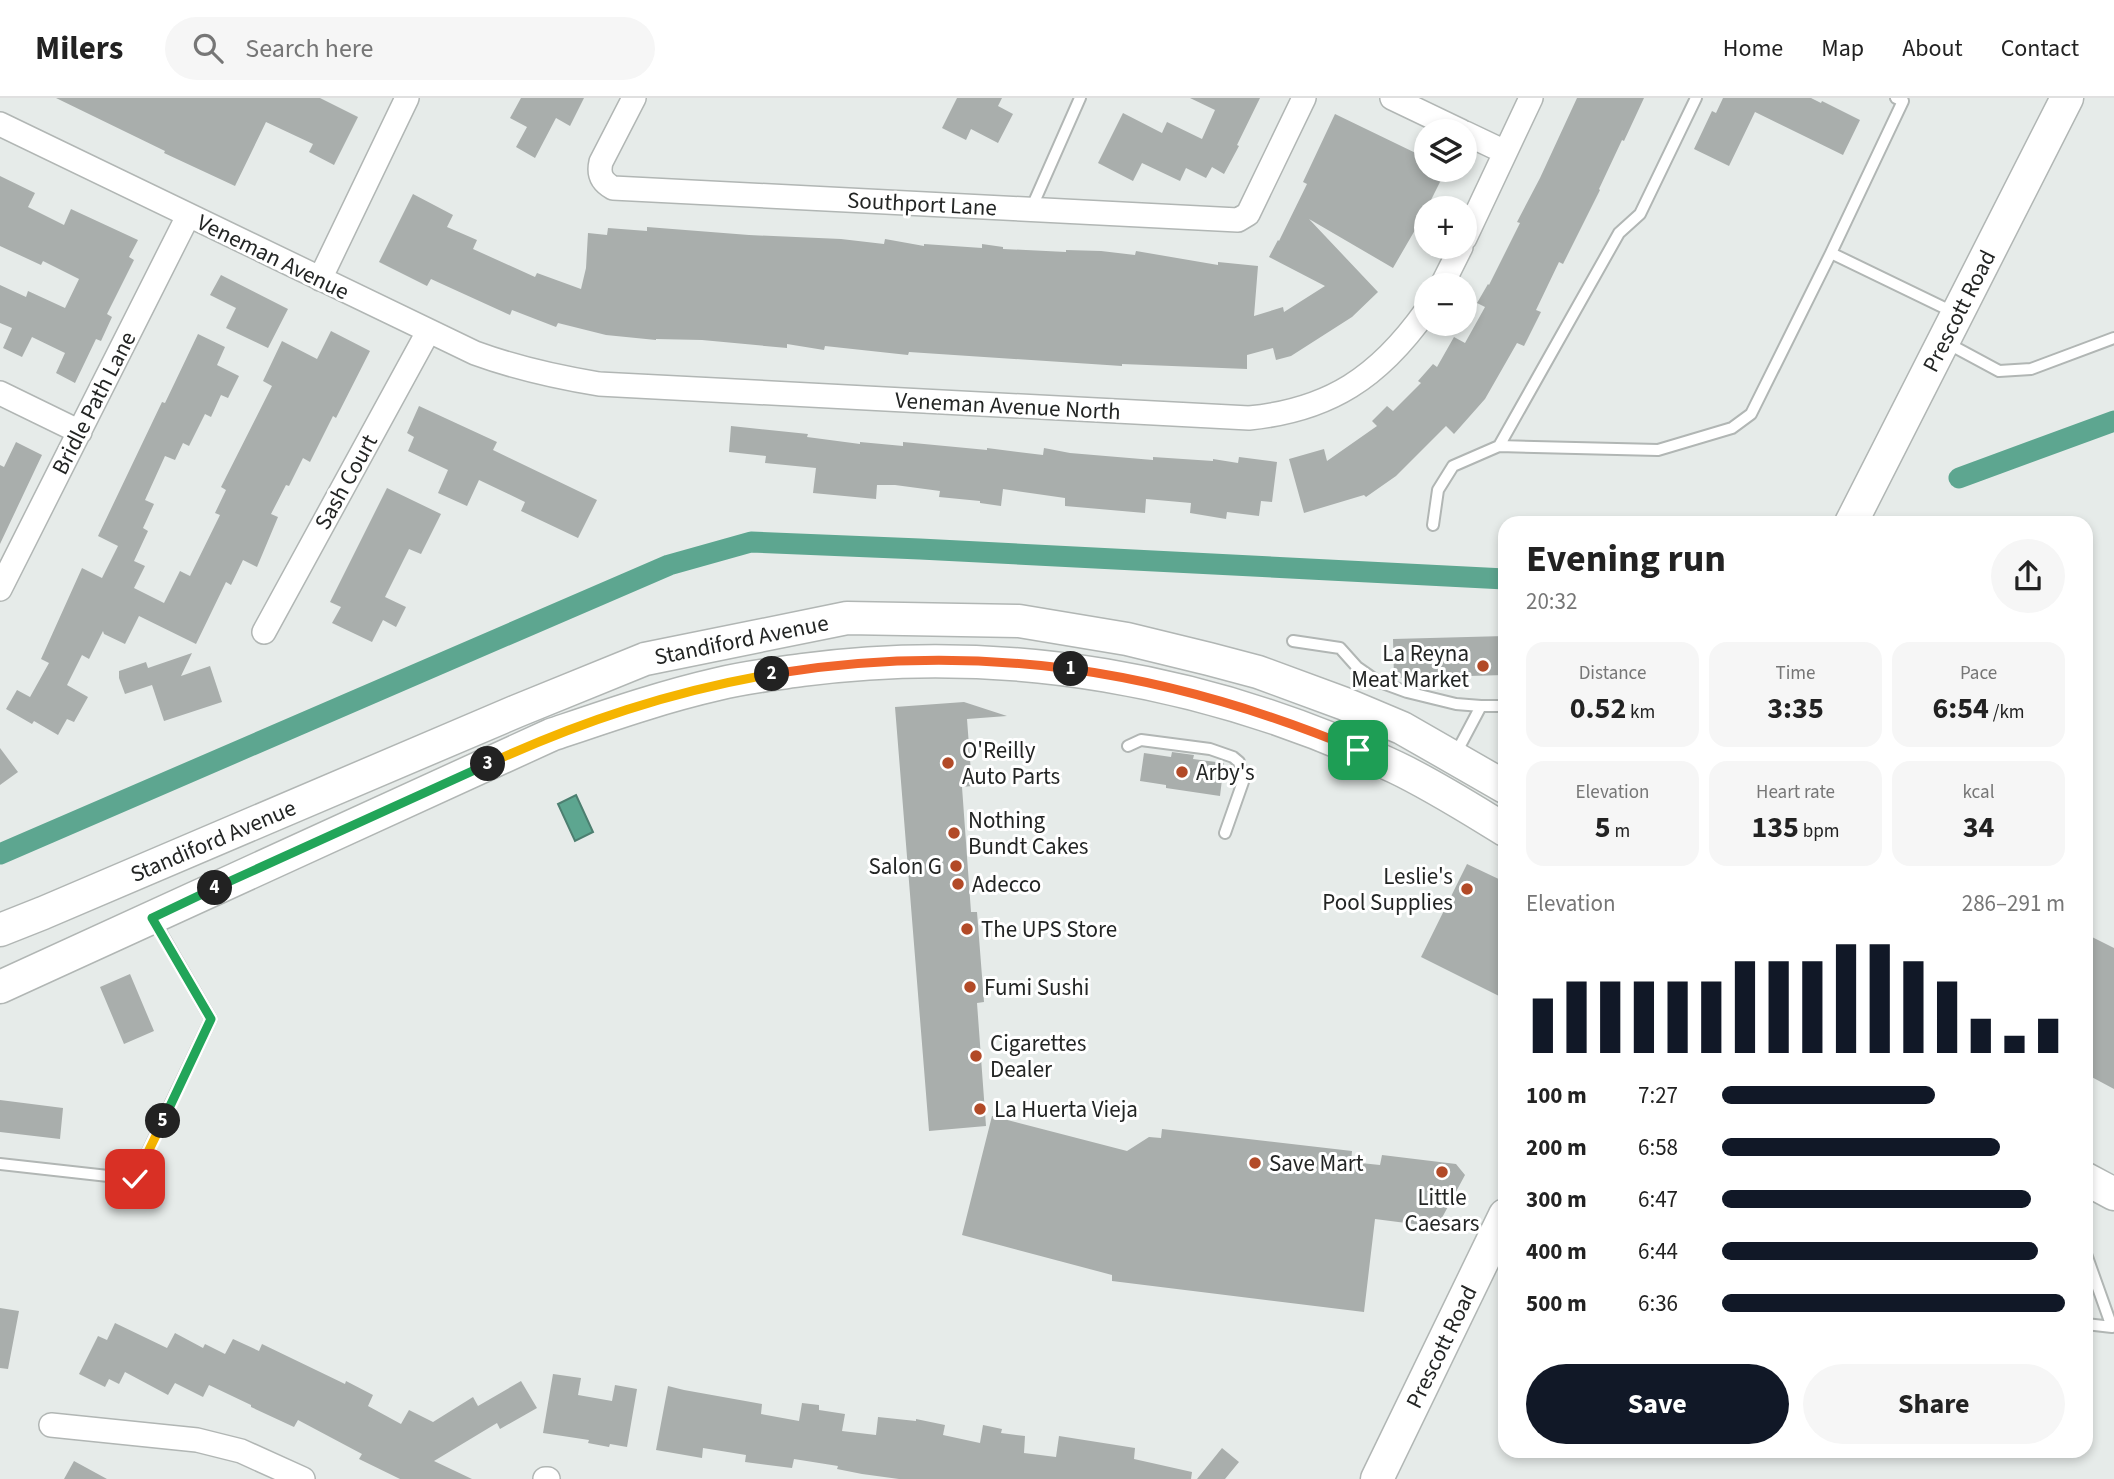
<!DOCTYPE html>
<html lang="en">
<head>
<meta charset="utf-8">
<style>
  body { margin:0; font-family:"Source Sans 3",sans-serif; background:#f6f6f6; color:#222; height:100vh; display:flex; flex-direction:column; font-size:26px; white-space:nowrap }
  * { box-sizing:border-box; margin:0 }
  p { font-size:23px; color:#767676 }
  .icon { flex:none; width:38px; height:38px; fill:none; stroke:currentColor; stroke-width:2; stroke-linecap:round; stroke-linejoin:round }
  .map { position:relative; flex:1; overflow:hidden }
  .side { position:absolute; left:1498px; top:418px; width:595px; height:942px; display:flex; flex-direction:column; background:#fff; border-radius:21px; box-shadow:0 4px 10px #0003 }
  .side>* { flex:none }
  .fabs { position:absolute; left:1414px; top:21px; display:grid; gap:14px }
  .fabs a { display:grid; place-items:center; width:63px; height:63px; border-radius:50%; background:#fff; box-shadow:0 4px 10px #0003; font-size:35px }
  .pin { position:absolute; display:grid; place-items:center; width:60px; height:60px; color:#fff; margin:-30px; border-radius:14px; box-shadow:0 4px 10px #0006 }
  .km { position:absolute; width:35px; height:35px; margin:-18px; border-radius:50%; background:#222; color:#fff; font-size:19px; line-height:35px; text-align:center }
  .round { display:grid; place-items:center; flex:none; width:74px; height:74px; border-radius:37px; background:#f6f6f6 }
  .summary { display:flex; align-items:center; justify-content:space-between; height:119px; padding:0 28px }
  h1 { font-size:38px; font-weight:700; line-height:52px }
  .figures { display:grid; grid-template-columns:repeat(3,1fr); gap:10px; height:119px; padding:7px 28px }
  .figures div { display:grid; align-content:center; border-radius:18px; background:#f6f6f6; text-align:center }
  .figures b { font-size:30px; font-weight:700 }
  .figures small { font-size:19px; font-weight:400 }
  .figures p { font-size:19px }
  .chart { height:196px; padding:14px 28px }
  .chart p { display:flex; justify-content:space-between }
  .chart svg { width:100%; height:126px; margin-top:7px; stroke:#111827; stroke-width:6 }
  .cta { display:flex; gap:14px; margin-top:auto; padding:14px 28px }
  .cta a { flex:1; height:80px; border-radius:42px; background:#111827; color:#fff; font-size:28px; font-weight:700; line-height:80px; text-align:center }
  .cta a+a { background:#f6f6f6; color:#222 }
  ul { padding:0 28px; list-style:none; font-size:23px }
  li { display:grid; grid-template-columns:112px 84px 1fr; align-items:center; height:52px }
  li i { height:18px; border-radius:9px; background:#111827 }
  header { display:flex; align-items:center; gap:42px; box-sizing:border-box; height:98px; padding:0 35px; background:#fff; border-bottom:2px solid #e0e0e0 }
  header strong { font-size:33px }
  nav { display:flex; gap:38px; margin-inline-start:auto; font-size:24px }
  .search { width:490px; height:63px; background:#f6f6f6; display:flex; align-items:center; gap:18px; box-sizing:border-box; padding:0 24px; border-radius:38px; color:#767676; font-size:26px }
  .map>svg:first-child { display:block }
  .water { fill:#5da690; stroke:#4c7f70; stroke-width:2 }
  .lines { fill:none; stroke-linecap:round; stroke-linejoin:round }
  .canal { stroke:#5da690; stroke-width:21 }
  .building { fill:#a9aeac }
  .service-casing { stroke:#b1b6b4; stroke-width:14 }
  .minor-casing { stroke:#b1b6b4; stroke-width:26 }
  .secondary-casing { stroke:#b1b6b4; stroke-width:35 }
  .service { stroke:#fff; stroke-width:10 }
  .minor { stroke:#fff; stroke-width:23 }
  .secondary { stroke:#fff; stroke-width:32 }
  .split-1-casing { stroke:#fff; stroke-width:14 }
  .split-2-casing { stroke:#fff; stroke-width:14 }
  .split-3-casing { stroke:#fff; stroke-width:14 }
  .split-4-casing { stroke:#fff; stroke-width:14 }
  .split-5-casing { stroke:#fff; stroke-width:14 }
  .split-6-casing { stroke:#fff; stroke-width:14 }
  .split-1 { stroke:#f0652b; stroke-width:9 }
  .split-2 { stroke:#f0652b; stroke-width:9 }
  .split-3 { stroke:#f5b400; stroke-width:9 }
  .split-4 { stroke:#22a559; stroke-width:9 }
  .split-5 { stroke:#22a559; stroke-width:9 }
  .split-6 { stroke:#f5b400; stroke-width:9 }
  .poi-dot { fill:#b24a27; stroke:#fff; stroke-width:2.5 }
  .labels { text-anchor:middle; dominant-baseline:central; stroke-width:6; stroke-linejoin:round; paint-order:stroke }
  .street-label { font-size:23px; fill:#232524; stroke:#fff }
  .poi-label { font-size:23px; fill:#232524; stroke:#fff; text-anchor:start }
</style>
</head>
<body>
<header>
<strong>Milers</strong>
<div class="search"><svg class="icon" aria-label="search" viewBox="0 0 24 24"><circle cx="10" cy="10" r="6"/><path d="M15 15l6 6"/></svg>Search here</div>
<nav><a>Home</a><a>Map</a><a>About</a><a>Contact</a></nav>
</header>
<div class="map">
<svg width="2114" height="1381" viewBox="0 0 2114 1381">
  <rect width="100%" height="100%" fill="#e6ebe9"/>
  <path class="water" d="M576 697 593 734 575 743 558 706Z"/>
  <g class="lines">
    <path class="canal" d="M1959 380 2114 323
      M0 756 669 467 751 444 920 451 1505 481"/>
  </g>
  <path class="building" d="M56 0H320L358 19 334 67 309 54 313 46 266 24 235 88 164 55 165 53Z
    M521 0H584L570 28 556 20 535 60 516 49 527 29 510 20Z
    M957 0H1002L998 8 1013 16 998 45 971 31 966 42 942 30Z
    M1190 0H1260L1237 47 1239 48 1224 76 1212 69 1206 80 1186 70 1180 83 1142 65 1133 83 1098 65 1123 15 1162 35 1167 24 1202 41 1215 12Z
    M1577 0H1644L1624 43 1622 42 1599 91 1600 92 1563 166 1559 164 1536 212 1541 214 1524 248 1517 245 1485 301 1454 336 1446 328 1396 378 1366 399 1364 397 1304 415 1289 361 1324 351 1327 363 1377 328 1372 323 1387 308 1393 313 1421 285 1418 283 1433 266 1437 269 1454 239 1465 245 1485 209 1477 205 1488 186 1489 187 1520 125 1517 124 1540 80Z
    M1723 0H1811L1821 5 1822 3 1860 22 1843 57 1755 14 1729 68 1694 51 1712 13 1716 15Z
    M1335 16 1426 60V72H1446L1422 120 1393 170 1309 121 1378 194 1352 219 1291 258 1276 262 1273 250 1247 257V271L1122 266V268L909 254 908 257 825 248 824 252 787 246V250L702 242 656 241V242L606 237 558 225 556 229 512 212 510 217 431 181 427 188 379 164 413 96 453 117 447 129 477 142 473 151 535 179 537 175 581 191 586 170 588 135 607 137 608 130 647 133V129L749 137 841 141 884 146 885 141 924 148V146L982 150V146L1003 149V151L1066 154V152L1101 153 1135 157 1136 153 1218 167V164L1258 168 1254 218 1283 209 1284 214 1325 188 1269 159 1278 142 1279 143 1307 86 1303 84Z
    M0 78 35 95 28 109 64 127 71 111 138 142 129 159 134 162 107 216 112 219 101 243 96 241 75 285 56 275 65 255 32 239 22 259 3 250 12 230 0 225V187L26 199 28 193 65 210 79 181 43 163 41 167 0 148Z
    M221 177 288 211 268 250 226 230 236 210 210 197Z
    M331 233 370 253 336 320 333 318 310 364 303 360 289 388 286 387 271 416 278 419 257 469 243 462 231 487 226 484 196 546 139 518 125 546 104 536 103 533 89 561 82 557 67 587 88 599 74 624 67 621 58 637 34 623 32 626 6 611 17 592 30 599 49 565 41 561 82 470 102 480 118 448 98 438 162 304 165 305 198 236 225 249 217 267 239 278 228 300 221 297 211 319 205 316 189 348 183 345 175 362 165 358 145 402 154 406 143 430 148 433 134 463 145 468 134 490 164 505 180 473 190 478 220 417 215 415 226 392 221 389 272 288 263 283 282 243 317 261Z
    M419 308 497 344 493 352 597 402 578 440 521 413 525 404 479 382 467 408 438 395 448 372 408 353 414 339 407 335Z
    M731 328 808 336 807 339 860 346V344L903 348V344L987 352V350L1043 357 1044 350 1070 355 1153 362V359L1213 363V361L1238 365 1239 359 1277 364 1272 404 1261 403 1259 418 1227 414 1226 421 1190 415 1191 405 1146 401 1145 415 1065 408V400L1003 391 1001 408 980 405V403L939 399 940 393 895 387H877L876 401 813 395 816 370 765 365 766 358 729 354Z
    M16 344 42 357 0 446V367L4 369Z
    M387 390 441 416 421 456 409 451 385 499 406 509 396 529 383 522 372 544 332 525 341 509 330 504Z
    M1505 538V577L1394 580 1393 541Z
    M192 555 181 578 210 568 222 604 164 623 152 587 125 596 119 580V573L146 564 148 570Z
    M964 604 1007 618 967 621 972 688 962 689 971 814H977L984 904 977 905 986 1028 929 1033 895 609Z
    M0 650 18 674 0 687Z
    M1172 654 1194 657 1193 661 1224 665 1220 698 1166 690V687L1140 683 1144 655 1171 659Z
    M1467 766 1505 784V887L1499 898 1421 859Z
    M2086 836 2114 850V991L2086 976Z
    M130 876 154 933 124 946 100 889Z
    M0 1002 63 1010 60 1041 0 1034Z
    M992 1018 1127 1053 1149 1039 1161 1040 1162 1031 1352 1053 1351 1064 1380 1067 1382 1057 1456 1066 1465 1077 1437 1129 1375 1121 1364 1214 1112 1183V1177L962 1137Z
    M0 1210 19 1213 8 1271 0 1270Z
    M115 1225 167 1250 175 1235 203 1250 205 1246 225 1256 233 1241 259 1253 262 1246 345 1286 346 1283 373 1297 368 1308 401 1326 409 1312 433 1324 473 1299 478 1308 521 1283 537 1310 500 1331 497 1325 434 1363 472 1381H400L359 1361 362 1356 298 1322 294 1329 251 1309V1307L209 1287 203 1299 175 1285 168 1297 125 1274 119 1286 109 1281 105 1289 79 1276 98 1238 107 1242Z
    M553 1276 581 1280 578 1297 612 1303 615 1287 637 1291 627 1349 610 1346 609 1349 588 1345 589 1342 543 1335Z
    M668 1288 684 1292 762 1306 761 1316 799 1323 802 1305 819 1307V1312L845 1316 842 1333 876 1337 878 1319 916 1323V1321L945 1327 943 1337 980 1345 983 1327 1002 1331 1001 1335 1025 1338 1024 1355 1056 1359 1059 1338 1135 1350 1134 1361 1192 1374 1191 1381H899L862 1376 837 1371 838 1368 794 1361 792 1370 745 1364 746 1357 703 1350 702 1360 656 1352Z
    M1222 1350 1239 1364 1225 1381H1197Z
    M74 1363 107 1381H64Z"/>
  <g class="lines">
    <defs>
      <path id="service" d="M1031 111 1080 0
        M1831 155 1903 3 1896 0
        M1947 245 1999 273 2031 271 2114 240
        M1499 348 1619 135 1640 116 1696 0
        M1433 427 1438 392 1453 368 1499 348 1658 352 1732 330 1751 316 1831 155 1955 215
        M1293 543 1340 550 1357 569 1377 583 1407 594 1456 606 1481 608H1505
        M1128 648 1141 642 1210 651 1233 659 1239 664 1244 681 1225 735
        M1454 659 1481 608
        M0 1066 135 1081 211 921 153 821
        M2086 1156 2112 1229 2086 1226"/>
      <path id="minor" d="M634 0 601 64C598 77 602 84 613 90L1238 122 1248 116 1304 0
        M1392 0 1461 33
        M0 26 475 255C516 270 556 279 599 286L1249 320C1330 312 1379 279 1426 213
        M1465 35 1505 54
        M1465 140 1531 0
        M320 181 407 0
        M1442 187 1461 149
        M0 295 80 334
        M0 491 188 118
        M264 534 428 234
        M51 1327 197 1342 241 1353 303 1381
        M545 1381H548"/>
      <g id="secondary">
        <path id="s1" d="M1851 425 2067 0"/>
        <path id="s2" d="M0 832 43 815 517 613 645 561 847 520 1019 523 1127 541 1209 561 1258 574 1345 606 1402 630 1505 689"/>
        <path d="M0 889 551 637C607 618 661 599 718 586 746 579 774 576 802 572 1005 545 1210 581 1395 669 1433 687 1469 710 1505 732"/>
        <path d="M2086 1081 2114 1096"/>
        <path id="s3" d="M1377 1381 1505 1117"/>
      </g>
    </defs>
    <use href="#service" class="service-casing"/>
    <use href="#minor" class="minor-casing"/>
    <use href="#secondary" class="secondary-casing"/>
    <use href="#service" class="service"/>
    <use href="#minor" class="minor"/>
    <use href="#secondary" class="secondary"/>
  </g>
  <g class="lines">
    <defs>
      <path id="split-1" d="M1071 571C1171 585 1265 613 1358 652"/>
      <path id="split-2" d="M772 576C870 560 972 558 1071 571"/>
      <path id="split-3" d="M488 666C582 623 670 594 772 576"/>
      <path id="split-4" d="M215 790 488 666"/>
      <path id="split-5" d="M163 1023 211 921 152 820 215 790"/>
      <path id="split-6" d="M135 1081 163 1023"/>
    </defs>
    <use href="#split-1" class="split-1-casing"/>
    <use href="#split-2" class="split-2-casing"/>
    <use href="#split-3" class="split-3-casing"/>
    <use href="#split-4" class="split-4-casing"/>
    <use href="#split-5" class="split-5-casing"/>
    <use href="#split-6" class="split-6-casing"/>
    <use href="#split-1" class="split-1"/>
    <use href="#split-2" class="split-2"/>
    <use href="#split-3" class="split-3"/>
    <use href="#split-4" class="split-4"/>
    <use href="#split-5" class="split-5"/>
    <use href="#split-6" class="split-6"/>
  </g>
  <g class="poi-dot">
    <circle cx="1483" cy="568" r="7"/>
    <circle cx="948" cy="665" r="7"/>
    <circle cx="1182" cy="674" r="7"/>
    <circle cx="954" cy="735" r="7"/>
    <circle cx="956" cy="768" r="7"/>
    <circle cx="958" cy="786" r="7"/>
    <circle cx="1467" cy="791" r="7"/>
    <circle cx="967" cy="831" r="7"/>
    <circle cx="970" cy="889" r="7"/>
    <circle cx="976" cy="958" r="7"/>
    <circle cx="980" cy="1011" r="7"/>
    <circle cx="1255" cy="1065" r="7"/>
    <circle cx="1442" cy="1074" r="7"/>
  </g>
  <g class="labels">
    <g class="street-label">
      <text transform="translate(922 106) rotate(3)">Southport Lane</text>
      <text transform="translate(273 159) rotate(26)">Veneman Avenue</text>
      <text stroke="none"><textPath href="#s1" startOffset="238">Prescott Road</textPath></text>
      <text transform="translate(94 305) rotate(-63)">Bridle Path Lane</text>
      <text transform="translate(1008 308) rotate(3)">Veneman Avenue North</text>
      <text transform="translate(346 384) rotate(-61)">Sash Court</text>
      <text stroke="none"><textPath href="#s2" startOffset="798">Standiford Avenue</textPath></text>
      <text stroke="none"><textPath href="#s2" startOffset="231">Standiford Avenue</textPath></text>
      <text stroke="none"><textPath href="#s3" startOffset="147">Prescott Road</textPath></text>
    </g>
    <g class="poi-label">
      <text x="1469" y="555" text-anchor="end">La Reyna<tspan x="1469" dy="26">Meat Market</tspan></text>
      <text x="962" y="652">O'Reilly<tspan x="962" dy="26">Auto Parts</tspan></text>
      <text x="1196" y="674">Arby's</text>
      <text x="968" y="722">Nothing<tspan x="968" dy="26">Bundt Cakes</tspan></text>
      <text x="942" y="768" text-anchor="end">Salon G</text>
      <text x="1453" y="778" text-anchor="end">Leslie's<tspan x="1453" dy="26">Pool Supplies</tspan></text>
      <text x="972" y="786">Adecco</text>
      <text x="981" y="831">The UPS Store</text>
      <text x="984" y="889">Fumi Sushi</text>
      <text x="990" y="945">Cigarettes<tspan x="990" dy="26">Dealer</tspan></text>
      <text x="994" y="1011">La Huerta Vieja</text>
      <text x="1269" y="1065">Save Mart</text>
      <text x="1442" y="1099" text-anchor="middle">Little<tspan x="1442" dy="26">Caesars</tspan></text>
    </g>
  </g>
</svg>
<div class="fabs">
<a><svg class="icon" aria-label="layers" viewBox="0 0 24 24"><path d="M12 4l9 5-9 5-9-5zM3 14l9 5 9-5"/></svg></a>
<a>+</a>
<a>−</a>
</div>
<div class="pin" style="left:1358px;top:652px;background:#1e9e55"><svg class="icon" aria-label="arrive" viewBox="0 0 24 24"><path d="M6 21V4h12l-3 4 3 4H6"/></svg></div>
<div class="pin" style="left:135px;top:1081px;background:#d93025"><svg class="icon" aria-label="check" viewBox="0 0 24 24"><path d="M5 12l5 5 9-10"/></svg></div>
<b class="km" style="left:1071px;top:571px">1</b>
<b class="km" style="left:772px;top:576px">2</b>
<b class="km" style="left:488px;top:666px">3</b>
<b class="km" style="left:215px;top:790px">4</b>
<b class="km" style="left:163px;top:1023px">5</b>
<section class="side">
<div class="summary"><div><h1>Evening run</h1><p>20:32</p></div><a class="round"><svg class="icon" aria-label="share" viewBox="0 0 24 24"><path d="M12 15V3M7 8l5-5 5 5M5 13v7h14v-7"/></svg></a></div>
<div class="figures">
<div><p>Distance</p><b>0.52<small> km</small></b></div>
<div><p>Time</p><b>3:35</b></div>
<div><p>Pace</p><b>6:54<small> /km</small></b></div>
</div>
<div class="figures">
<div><p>Elevation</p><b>5<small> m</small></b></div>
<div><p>Heart rate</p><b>135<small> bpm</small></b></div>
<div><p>kcal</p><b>34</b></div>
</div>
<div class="chart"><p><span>Elevation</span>286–291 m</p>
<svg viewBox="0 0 160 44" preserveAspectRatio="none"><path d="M5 44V25M15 44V19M25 44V19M35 44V19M45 44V19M55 44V19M65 44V12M75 44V12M85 44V12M95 44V6M105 44V6M115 44V12M125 44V19M135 44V32M145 44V38M155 44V32"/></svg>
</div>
<ul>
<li><b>100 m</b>7:27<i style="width:62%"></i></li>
<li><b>200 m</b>6:58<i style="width:81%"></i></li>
<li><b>300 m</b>6:47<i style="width:90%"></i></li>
<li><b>400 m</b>6:44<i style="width:92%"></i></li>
<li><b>500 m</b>6:36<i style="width:100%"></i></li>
</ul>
<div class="cta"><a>Save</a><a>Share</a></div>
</section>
</div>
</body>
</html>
